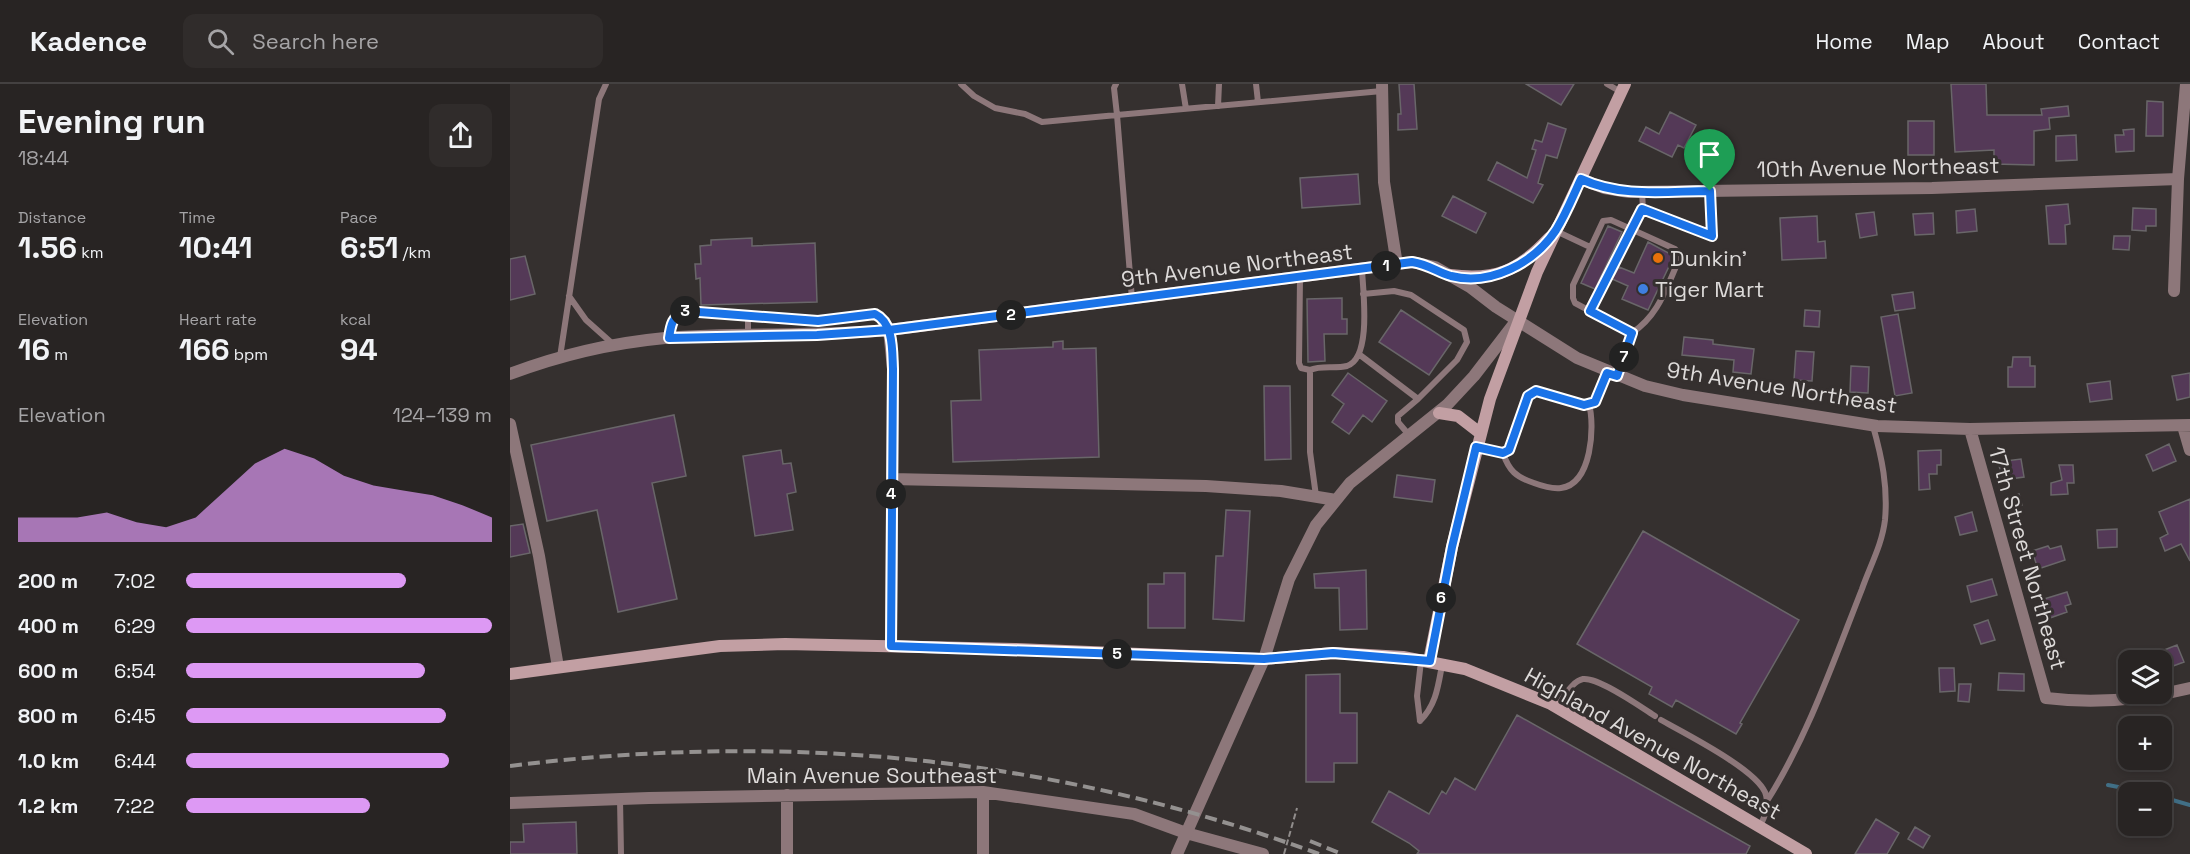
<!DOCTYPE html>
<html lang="en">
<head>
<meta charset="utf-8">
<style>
  body { margin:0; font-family:"Space Grotesk",sans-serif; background:#302c2b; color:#f1f3f6; height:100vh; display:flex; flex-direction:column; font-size:22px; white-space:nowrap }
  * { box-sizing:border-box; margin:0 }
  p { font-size:20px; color:#a5a4a6 }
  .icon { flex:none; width:33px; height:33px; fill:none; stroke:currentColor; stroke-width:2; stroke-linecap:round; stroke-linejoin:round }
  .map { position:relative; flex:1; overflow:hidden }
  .sheet { display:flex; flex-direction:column; background:#282423; width:510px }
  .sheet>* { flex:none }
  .buttons { position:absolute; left:1608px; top:566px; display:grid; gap:12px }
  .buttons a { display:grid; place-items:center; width:54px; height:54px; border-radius:12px; background:#282423; box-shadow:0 3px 9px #0003,0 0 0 2px #444141; font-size:30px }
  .pin { position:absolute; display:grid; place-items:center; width:51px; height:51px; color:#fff; margin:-62px -26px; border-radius:50% 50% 50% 0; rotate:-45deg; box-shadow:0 0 6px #0007 }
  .pin .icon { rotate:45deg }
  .km { position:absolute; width:30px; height:30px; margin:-15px; border-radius:50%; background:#222; color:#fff; font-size:16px; line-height:30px; text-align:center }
  .round { display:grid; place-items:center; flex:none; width:63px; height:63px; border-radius:12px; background:#302c2b }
  .headline { display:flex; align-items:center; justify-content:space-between; height:102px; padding:0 18px }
  h1 { font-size:33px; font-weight:600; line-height:45px }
  .metrics { display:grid; grid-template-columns:repeat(3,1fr); gap:9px; height:102px; padding:6px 18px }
  .metrics div { display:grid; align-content:center }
  .metrics b { font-size:30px; font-weight:600 }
  .metrics small { font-size:16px; font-weight:400 }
  .metrics p { font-size:16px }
  .chart { height:168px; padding:12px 18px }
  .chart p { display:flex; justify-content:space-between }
  .chart svg { width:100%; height:108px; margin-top:6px; fill:#dd99f4; opacity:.7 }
  ul { padding:0 18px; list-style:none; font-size:20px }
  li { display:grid; grid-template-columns:96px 72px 1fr; align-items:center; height:45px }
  li i { height:15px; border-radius:8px; background:#dd99f4 }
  header { display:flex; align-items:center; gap:36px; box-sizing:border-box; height:84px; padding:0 30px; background:#282423; border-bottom:2px solid #444141 }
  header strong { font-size:28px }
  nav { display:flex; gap:33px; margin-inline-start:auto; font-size:21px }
  .search { width:420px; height:54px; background:#302c2b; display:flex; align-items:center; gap:15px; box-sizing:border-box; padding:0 21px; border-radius:12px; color:#a5a4a6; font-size:22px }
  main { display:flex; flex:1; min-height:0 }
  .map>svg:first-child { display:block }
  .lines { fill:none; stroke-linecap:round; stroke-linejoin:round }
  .stream { stroke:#416f86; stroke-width:4 }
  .building { fill:#543957; stroke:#696669; stroke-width:1.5 }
  .path { stroke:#918d8c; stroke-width:2; stroke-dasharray:6 3; stroke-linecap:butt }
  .service { stroke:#8d777a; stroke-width:6 }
  .minor { stroke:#8d777a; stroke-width:12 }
  .tertiary { stroke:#8d777a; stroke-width:12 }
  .secondary { stroke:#c29fa3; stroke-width:12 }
  .rail { stroke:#949190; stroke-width:4; stroke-dasharray:12 6; stroke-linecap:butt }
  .route-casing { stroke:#fff; stroke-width:12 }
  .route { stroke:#1a73e8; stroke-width:8 }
  .food-dot { fill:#e8710a; stroke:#35302f; stroke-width:2 }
  .shop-dot { fill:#3f7fe0; stroke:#35302f; stroke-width:2 }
  .labels { text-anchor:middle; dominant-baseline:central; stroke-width:6; stroke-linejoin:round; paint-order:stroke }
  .street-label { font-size:22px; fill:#dddad9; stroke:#35302f }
  .poi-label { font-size:22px; fill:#dddad9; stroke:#35302f; text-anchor:start }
</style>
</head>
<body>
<header>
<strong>Kadence</strong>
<div class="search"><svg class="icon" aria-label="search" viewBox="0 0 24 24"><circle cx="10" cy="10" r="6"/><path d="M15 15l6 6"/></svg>Search here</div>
<nav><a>Home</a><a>Map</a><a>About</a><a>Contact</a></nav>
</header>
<main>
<section class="sheet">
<div class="headline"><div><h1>Evening run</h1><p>18:44</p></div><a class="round"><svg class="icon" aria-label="share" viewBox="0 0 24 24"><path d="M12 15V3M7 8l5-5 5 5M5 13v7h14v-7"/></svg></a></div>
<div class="metrics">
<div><p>Distance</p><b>1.56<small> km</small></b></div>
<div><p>Time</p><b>10:41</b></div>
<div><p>Pace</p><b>6:51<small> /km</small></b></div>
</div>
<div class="metrics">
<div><p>Elevation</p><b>16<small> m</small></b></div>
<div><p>Heart rate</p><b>166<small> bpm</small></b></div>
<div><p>kcal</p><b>94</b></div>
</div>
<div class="chart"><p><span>Elevation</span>124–139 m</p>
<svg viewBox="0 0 160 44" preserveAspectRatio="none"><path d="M0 44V34L10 34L20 34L30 32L40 36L50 38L60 34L70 23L80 12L90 6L100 10L110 17L120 21L130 23L140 25L150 29L160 34V44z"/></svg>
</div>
<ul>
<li><b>200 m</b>7:02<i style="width:72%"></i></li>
<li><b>400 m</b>6:29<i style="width:100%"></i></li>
<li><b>600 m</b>6:54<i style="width:78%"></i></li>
<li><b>800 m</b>6:45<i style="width:85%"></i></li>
<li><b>1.0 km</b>6:44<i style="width:86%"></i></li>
<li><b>1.2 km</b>7:22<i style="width:60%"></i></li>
</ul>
</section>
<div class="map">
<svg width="1680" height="770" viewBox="0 0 1680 770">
  <rect width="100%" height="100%" fill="#35302f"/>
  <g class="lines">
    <path class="stream" d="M1598 701 1634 708
      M1652 713 1680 721"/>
  </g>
  <path class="building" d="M889 0H904L907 45 888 46V30H891Z
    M1016 0H1064L1051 21Z
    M1441 0H1476L1477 31H1532L1531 25 1558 22 1559 32 1539 34 1540 45 1524 47V81L1484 80V66L1445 68Z
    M1637 17 1653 18V52H1636Z
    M1160 28 1186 41 1174 64 1168 61 1162 73 1129 57 1136 43 1149 50Z
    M1398 37H1424V71H1398Z
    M1038 39 1056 45 1047 74 1036 71 1028 99 1033 101 1023 119 978 96 987 78 1017 94 1026 66 1022 65 1025 56 1032 58Z
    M1624 45V67L1606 68 1605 51H1614L1613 46Z
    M1566 51 1567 76 1546 77V52Z
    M848 90 850 120 792 124 790 94Z
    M943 112 976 129 966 149 932 132Z
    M1558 120 1560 140 1555 141 1556 160H1539L1536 122Z
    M1623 124 1646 125V142H1636V147L1622 146Z
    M1465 125 1467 147 1447 149 1446 127Z
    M1364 128 1367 151 1350 154 1346 130Z
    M1423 129 1424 150 1405 151 1403 130Z
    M1307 132 1308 158 1315 157 1316 174 1272 176 1270 134Z
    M1098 142 1112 148 1085 205 1071 199Z
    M1604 152H1620L1619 166 1603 165Z
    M242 154V162L305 159 307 218 191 221 190 194 186 195 185 180H191L190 162 201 161V156Z
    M1138 158 1164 172 1138 226 1112 215 1118 202 1102 195 1109 183 1124 189Z
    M15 172 25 210 0 216V175Z
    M1403 208 1405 224 1385 227 1382 211Z
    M832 214V235H837V250H814L815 277 798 278 797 215Z
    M891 226 941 259 919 291 869 258Z
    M1295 226 1310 227 1309 243 1294 242Z
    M1388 230 1402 309 1385 312 1371 233Z
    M1174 253 1203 256V260L1244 265 1241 290 1223 288 1224 276 1172 271Z
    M553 257V265L586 264 589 373 443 378 441 317 471 316 469 266 543 263V258Z
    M1286 267 1304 268 1302 297 1284 296Z
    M1503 273H1520V282H1525V303H1498V283H1502Z
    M1341 282 1359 283 1358 309 1340 308Z
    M838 289 877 317 862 338 853 331 839 350 822 338 834 320 822 311Z
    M1680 289V313L1667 316 1662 292Z
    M1600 297 1602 315 1580 318 1577 300Z
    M754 302H780L781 375 755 376Z
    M164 331 176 392 142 399 167 515 108 528 87 426 37 437 21 361Z
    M1659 360 1666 377 1643 387 1636 371Z
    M271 366 273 380 281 379 286 408 277 410 283 446 245 452 233 372Z
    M1431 366V381H1427V390H1419L1420 405 1409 406 1408 367Z
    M1511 375 1514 393 1493 396 1488 378Z
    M1549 381H1563L1564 399H1557L1558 410 1541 411V399L1552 396Z
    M887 391 925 396 922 418 884 413Z
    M1509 410 1512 421 1501 425 1497 414Z
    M1680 415V477L1671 460 1655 467 1650 454 1658 450 1649 428Z
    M716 426 740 427 734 537 703 535 706 472H713Z
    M1462 428 1467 447 1450 451 1445 433Z
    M13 440 20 469 0 473V442Z
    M1607 445V463L1588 464 1587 446Z
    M1133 447 1289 536 1230 639 1232 640 1226 650 1166 616 1162 623 1139 610 1142 603 1067 560Z
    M1538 462 1540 465 1551 462 1555 476 1528 485 1522 467Z
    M856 486 857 545 830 546 829 504H805L804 490Z
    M654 489H675V544H638V500H654Z
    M1482 495 1487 511 1461 518 1457 502Z
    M1557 508 1561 520 1555 522 1557 528 1540 534 1534 515Z
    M1478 536 1485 556 1471 560 1464 541Z
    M1667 561 1674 578 1655 585 1649 568Z
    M1429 584H1444L1445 607 1430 608Z
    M1489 589 1514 590V607L1488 606Z
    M830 590V629H847V679H824V698H796V591Z
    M1449 600H1461L1459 618 1448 617Z
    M1007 631 1240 762 1236 770H907L909 767 899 759 862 738 879 707 919 730 932 707 936 710 945 694 965 706Z
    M1366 735 1389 749 1377 770H1345Z
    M66 738 67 770H0V758H14L13 740Z
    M1405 743 1420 752 1413 764 1398 755Z"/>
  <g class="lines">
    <path class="path" d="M774 770 787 724"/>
    <path class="service" d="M451 0 464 12 485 24 515 30 532 38 607 31 604 4 606 0
      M672 0 676 25
      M746 0 748 18
      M1097 0 1111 8
      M708 22 709 0
      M1133 125 1202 151 1200 107
      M1046 147 1080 163
      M790 194 789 279 791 284 800 286
      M853 210 884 207 901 211 954 246 957 258 947 276 908 315
      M59 212 76 236 104 261
      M622 215 607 31 872 7
      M1080 227 1065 219 1063 214V201L1093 137 1101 136 1165 165 1170 171 1169 176C1156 204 1149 231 1122 249
      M238 252V233
      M159 254C161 242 161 232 173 228 191 222 226 232 246 234 287 238 325 234 365 230L372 233 379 246
      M850 271 908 315 888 332V338L899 351
      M50 273 89 15 96 0
      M1107 292 1122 249 1080 227 1133 125 1132 108
      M967 364 993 369 999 366 1018 313 1026 307 1074 321 1085 318 1097 289
      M993 369C999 387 1006 393 1024 399 1032 402 1043 405 1051 404 1082 400 1085 342 1079 320
      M806 412 800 368V286C811 281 825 285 837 282 862 274 853 207 852 186
      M1046 622C1053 615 1062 597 1073 595 1089 593 1131 623 1145 632
      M1151 636C1174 649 1250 687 1256 711 1259 723 1255 732 1250 742
      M910 637C926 621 928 603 932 581
      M910 637 907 612 911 577
      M110 715 111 770
      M1257 717C1298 652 1324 576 1352 505 1360 482 1372 461 1375 436 1378 403 1372 374 1363 342"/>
    <path class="minor" d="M872 0 874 98 887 181
      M1071 95 1094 104 1119 108 1422 104 1668 95
      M1664 207 1668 95 1676 0
      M379 246 383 285 381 562
      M0 290C50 271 102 259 155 254 230 248 304 253 379 246L902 178 925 183 960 203 986 223 1067 274 1135 302 1173 311 1367 342 1460 345 1680 341
      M0 340 29 472 48 583
      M1673 342 1680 366
      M1460 345 1536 614C1585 620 1632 616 1680 604
      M382 395 696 402 771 407 826 416
      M754 575 779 495 806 441 840 399 937 321 964 292 1007 236
      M473 708V770
      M277 711V770
      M0 719 139 714 473 708 624 730 676 749 753 770"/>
    <path class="tertiary" d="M667 770 754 575"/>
    <path class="secondary" d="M940 191C986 197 1008 187 1039 154
      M929 329 948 332 970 349
      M919 577 942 463 980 315 1027 188 1115 0
      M0 590 210 562 275 560 505 565 754 575 823 569 893 573 955 585 1041 620 1296 770"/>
    <path class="rail" d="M0 682C279 647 545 673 809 770
      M800 757 832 770"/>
  </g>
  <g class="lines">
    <defs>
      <path id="route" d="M1200 107C1157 107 1112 114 1071 95 1063 112 1056 130 1046 146 1024 179 981 202 941 192 927 188 920 181 902 178L379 246 307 251 159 254C161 240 162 233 176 227L308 237 365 230C384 239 382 267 383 285L381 562 754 575 823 569 920 577 942 463 966 363 993 369 999 366 1018 312 1026 307 1074 321 1085 318 1097 289 1107 292 1122 249 1080 227 1132 125 1202 152 1200 107"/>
    </defs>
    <use href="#route" class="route-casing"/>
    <use href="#route" class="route"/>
  </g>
  <circle class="food-dot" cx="1148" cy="174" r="6"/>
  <circle class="shop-dot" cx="1133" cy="205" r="6"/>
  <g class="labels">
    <g class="street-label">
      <text transform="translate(1368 83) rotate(-1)">10th Avenue Northeast</text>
      <text transform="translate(727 181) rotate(-7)">9th Avenue Northeast</text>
      <text transform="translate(1272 303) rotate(9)">9th Avenue Northeast</text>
      <text transform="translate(1518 474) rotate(74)">17th Street Northeast</text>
      <text transform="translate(1143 659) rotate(29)">Highland Avenue Northeast</text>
      <text x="362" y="691">Main Avenue Southeast</text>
    </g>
    <g class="poi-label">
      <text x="1160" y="174">Dunkin'</text>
      <text x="1145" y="205">Tiger Mart</text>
    </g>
  </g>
</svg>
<div class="buttons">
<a><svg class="icon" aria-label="layers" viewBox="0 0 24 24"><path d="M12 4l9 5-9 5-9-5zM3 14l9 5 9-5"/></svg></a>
<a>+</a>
<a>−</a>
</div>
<div class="pin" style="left:1200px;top:107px;background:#1e9e55"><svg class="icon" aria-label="arrive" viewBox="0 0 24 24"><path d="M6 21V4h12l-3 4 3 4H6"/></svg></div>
<b class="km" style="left:876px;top:182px">1</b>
<b class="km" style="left:501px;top:231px">2</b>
<b class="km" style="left:175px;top:227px">3</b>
<b class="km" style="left:381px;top:410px">4</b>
<b class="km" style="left:607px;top:570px">5</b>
<b class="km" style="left:931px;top:514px">6</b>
<b class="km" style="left:1114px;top:273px">7</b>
</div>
</main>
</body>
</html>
